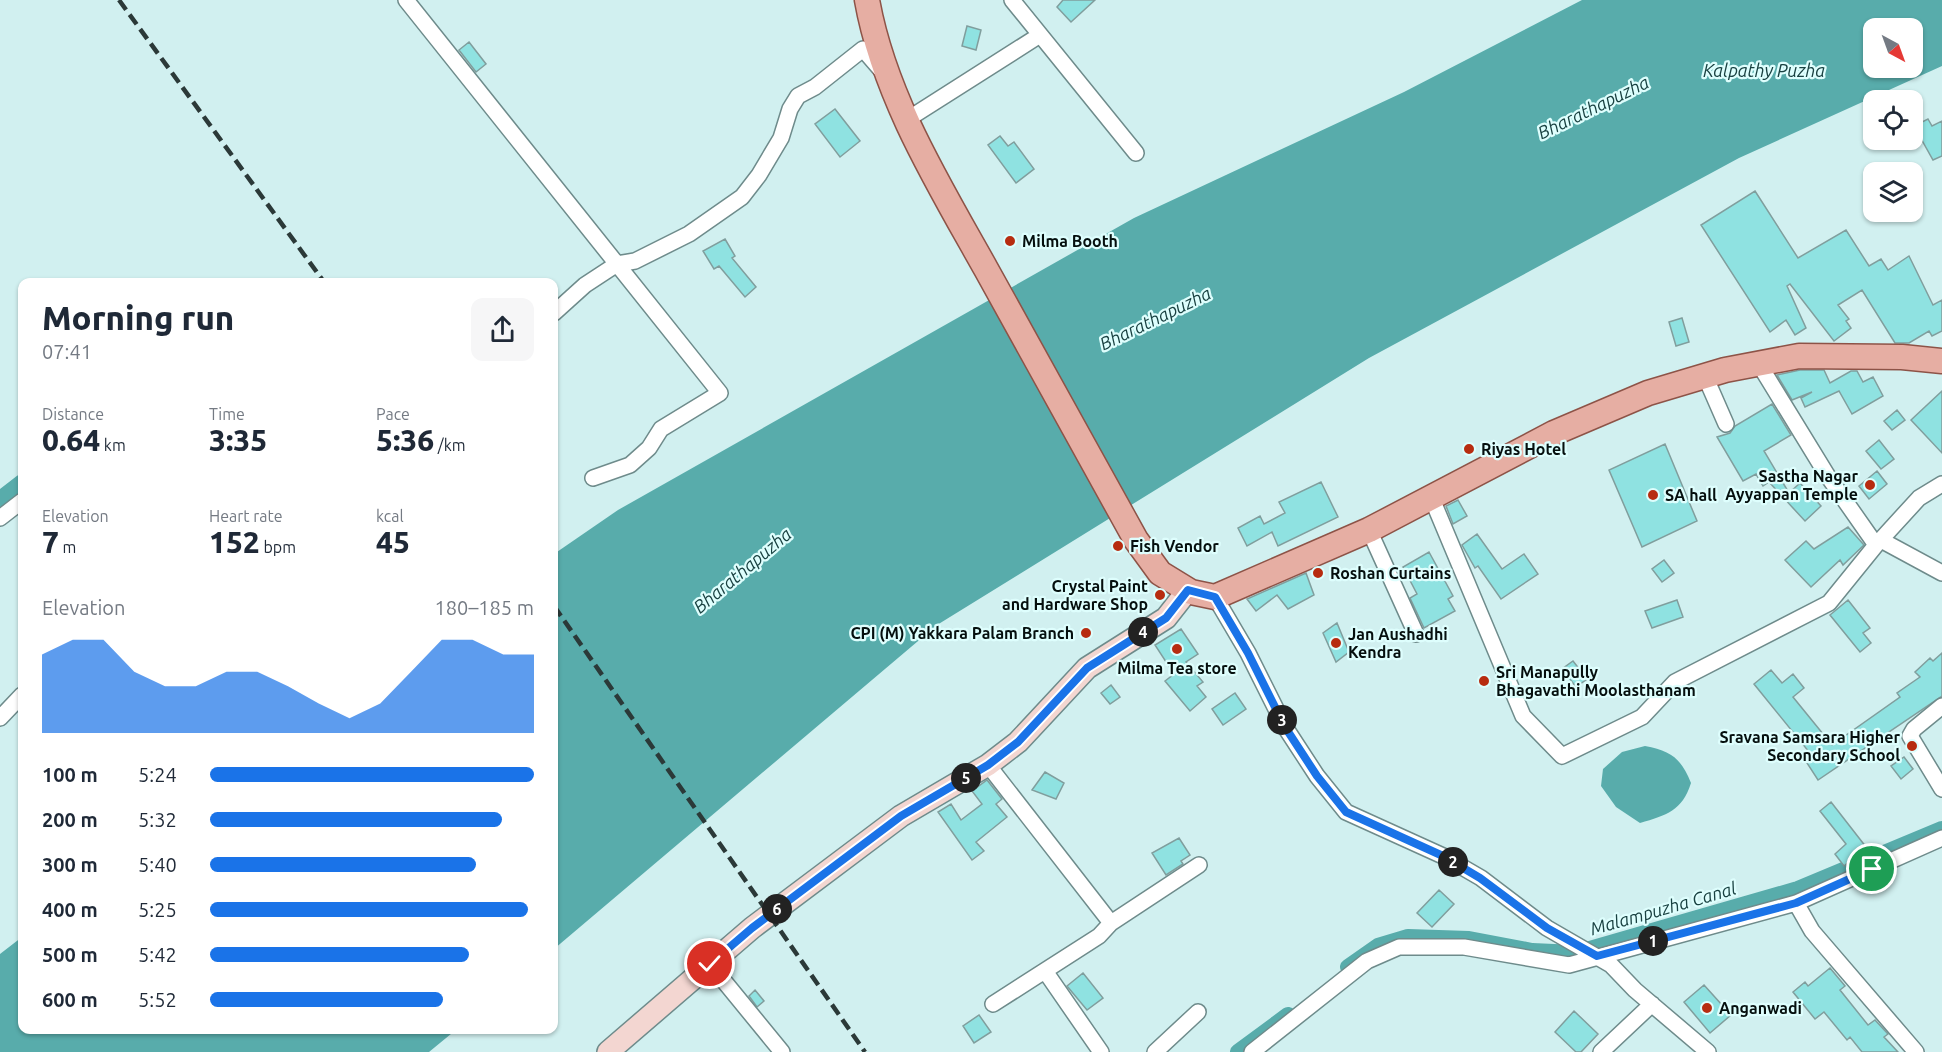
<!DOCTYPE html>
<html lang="en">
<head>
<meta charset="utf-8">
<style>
  body { margin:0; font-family:Ubuntu,sans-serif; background:#f6f6f7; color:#1f2937; height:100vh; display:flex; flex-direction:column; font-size:22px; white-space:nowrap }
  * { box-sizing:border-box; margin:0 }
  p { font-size:20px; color:#747a83 }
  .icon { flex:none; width:33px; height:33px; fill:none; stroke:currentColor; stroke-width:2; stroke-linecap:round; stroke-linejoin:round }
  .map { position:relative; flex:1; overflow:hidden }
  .details { position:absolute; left:18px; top:278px; width:540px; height:756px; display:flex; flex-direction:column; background:#fff; border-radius:12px; box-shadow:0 2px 4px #0004 }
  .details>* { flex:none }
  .needle { width:39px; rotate:139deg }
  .controls { position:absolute; left:1863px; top:18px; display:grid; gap:12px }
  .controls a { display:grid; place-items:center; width:60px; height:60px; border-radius:12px; background:#fff; box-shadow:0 2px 4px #0004; font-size:30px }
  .pin { position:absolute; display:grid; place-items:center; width:51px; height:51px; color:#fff; margin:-26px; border:3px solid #fff; border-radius:50%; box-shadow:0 2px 6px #0007 }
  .km { position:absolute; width:30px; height:30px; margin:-15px; border-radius:50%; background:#222; color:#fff; font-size:16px; line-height:30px; text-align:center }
  .round { display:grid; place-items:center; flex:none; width:63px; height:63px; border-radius:12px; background:#f6f6f7 }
  .head { display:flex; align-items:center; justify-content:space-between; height:102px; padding:0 24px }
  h1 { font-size:33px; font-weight:800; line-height:45px }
  .metrics { display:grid; grid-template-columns:repeat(3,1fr); gap:9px; height:102px; padding:6px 24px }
  .metrics div { display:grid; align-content:center }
  .metrics b { font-size:30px; font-weight:800 }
  .metrics small { font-size:16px; font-weight:400 }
  .metrics p { font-size:16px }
  .chart { height:168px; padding:12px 24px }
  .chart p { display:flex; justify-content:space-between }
  .chart svg { width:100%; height:108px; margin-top:6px; fill:#1a73e8; opacity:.7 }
  ul { padding:0 24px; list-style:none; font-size:20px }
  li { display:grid; grid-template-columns:96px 72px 1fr; align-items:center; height:45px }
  li i { height:15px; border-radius:8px; background:#1a73e8 }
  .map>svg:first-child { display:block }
  .water { fill:#58acab; fill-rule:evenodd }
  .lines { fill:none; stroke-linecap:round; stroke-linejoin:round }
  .canal { stroke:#58acab; stroke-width:16 }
  .building { fill:#8fe2e1; stroke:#809e9d; stroke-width:1.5 }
  .street-casing { stroke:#6e8b8b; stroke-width:18 }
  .secondary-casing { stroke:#6e8b8b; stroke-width:24 }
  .primary-casing { stroke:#8d5347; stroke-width:27 }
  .street { stroke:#fff; stroke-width:15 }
  .secondary { stroke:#f3d6d1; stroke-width:21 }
  .primary { stroke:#e6aea3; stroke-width:24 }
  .rail { stroke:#2b3938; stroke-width:4.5; stroke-dasharray:12 6; stroke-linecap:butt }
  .route-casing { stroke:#fff; stroke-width:12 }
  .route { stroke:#1a73e8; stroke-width:8 }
  .poi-dot { fill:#b72c10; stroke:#defefd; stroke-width:2 }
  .labels { text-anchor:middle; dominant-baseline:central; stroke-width:4.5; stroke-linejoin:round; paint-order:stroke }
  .poi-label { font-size:16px; font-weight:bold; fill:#050f0e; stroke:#defefd; text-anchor:start }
  .water-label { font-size:18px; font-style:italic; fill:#194141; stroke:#defefd }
</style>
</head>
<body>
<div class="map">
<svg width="1942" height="1052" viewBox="0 0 1942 1052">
  <rect width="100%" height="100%" fill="#d1f0f0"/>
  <path class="water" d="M1582 0H1942V66L1739 158 1369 358 937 625 554 949V554L618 510 1134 218 1404 92ZM1874 28H1912V68H1874Z
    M1645 746C1671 751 1681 758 1691 783 1682 811 1667 815 1640 823L1616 807 1601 786 1603 769 1622 752Z
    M22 937V1029H457L429 1052H0V954Z"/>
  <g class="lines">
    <path class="canal" d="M0 499 22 482
      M1348 967 1378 946 1408 937 1469 939 1532 951 1576 953 1798 889 1942 829
      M1238 1052 1288 1015"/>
  </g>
  <path class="building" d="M1063 0H1095L1071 22 1057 7Z
    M967 26 981 30 976 50 962 46Z
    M469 42 486 64 476 72 459 50Z
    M835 109 860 141 840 157 815 124Z
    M1928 119 1932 126 1942 121V156L1933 160 1914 126Z
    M1000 136 1008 146 1014 142 1034 169 1016 183 988 145Z
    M1755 191 1798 258 1846 230 1869 266 1881 259 1888 270 1909 256 1933 305 1942 300V331L1932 336 1929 331 1909 343H1895L1862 290 1838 305 1849 319 1846 321 1851 328 1834 341 1790 284 1787 286 1806 328 1795 335 1786 320 1770 332 1701 225Z
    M725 239 735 256 732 258 756 287 745 297 719 266 714 269 703 251Z
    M1682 318 1689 342 1676 346 1669 322Z
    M1800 370H1824L1830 383 1851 371H1857L1863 382 1873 377 1883 396 1852 414 1839 391 1805 407 1801 398 1812 392 1792 400 1777 375Z
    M1942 391V453L1911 420Z
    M1772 404 1791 435 1764 451 1789 493 1800 483 1821 506 1805 521 1769 482 1763 486 1756 474 1743 481 1717 437 1730 433 1735 426Z
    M1897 410 1905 420 1892 430 1884 421Z
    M1879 440 1894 459 1881 469 1866 451Z
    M1665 444 1697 521 1642 547 1609 470Z
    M1877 471 1887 484 1869 499 1859 486Z
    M1321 482 1338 517 1278 546 1272 532 1247 546 1238 528 1260 516 1264 524 1285 513 1279 502Z
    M1458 500 1467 516 1453 524 1446 506Z
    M1848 527 1864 545 1843 565 1840 560 1811 587 1785 560 1806 541 1814 549Z
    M1477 534 1502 569 1524 554 1538 574 1501 599 1478 566 1475 568 1462 545Z
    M1429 552 1453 596 1448 599 1455 611 1424 628 1410 598 1417 594 1403 567Z
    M1664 560 1674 573 1662 582 1652 569Z
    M1306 573 1314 595 1288 609 1277 595 1256 611 1247 599Z
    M1677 600 1683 617 1652 628 1645 611Z
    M1848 600 1870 628 1863 633 1871 643 1860 652 1830 615Z
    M1337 623 1349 652 1336 662 1323 633Z
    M1181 629 1198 654 1186 662 1203 682 1197 686 1206 697 1190 711 1165 681 1174 674 1155 645Z
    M1942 653V696L1818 780 1807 763 1814 758 1754 684 1771 670 1782 683 1793 674 1804 688 1793 697 1832 745 1900 697 1897 693 1920 677 1915 672 1930 658 1933 661Z
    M1573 661 1587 679 1576 687 1562 669Z
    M1111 685 1120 697 1110 704 1101 693Z
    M1235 693 1246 709 1223 725 1212 709Z
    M1904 757 1913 769 1901 779 1891 766Z
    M1045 772 1064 783 1056 799 1032 790Z
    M987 780 1002 799 996 804 1007 817 976 842 984 851 972 860 938 812 951 804 961 820 982 804 972 791Z
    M1831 802 1866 847 1844 866 1835 854 1846 844 1820 811Z
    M1179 838 1190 855 1181 861 1183 864 1166 875 1152 853Z
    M1439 890 1454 904 1432 927 1417 913Z
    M1830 968 1845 986 1840 990 1868 1025 1875 1020 1888 1034 1884 1037 1898 1052H1862L1850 1037 1847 1040 1824 1012 1815 1019 1793 992 1805 982 1808 986Z
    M1083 973 1103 998 1087 1010 1067 986Z
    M1704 985 1731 1015 1710 1033 1684 1002Z
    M755 990 764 1001 757 1007 749 996Z
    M1574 1011 1598 1034 1581 1052H1576L1555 1032Z
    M979 1015 991 1032 974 1043 963 1026Z"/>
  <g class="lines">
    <defs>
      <path id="street" d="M406 0 720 393 661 429 649 448 630 465 593 478
        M1012 0 1136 153
        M908 119 1040 35
        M554 313 585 285 617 264 635 261 689 234 742 197 759 175 781 138 790 109 798 96 815 87 863 49 882 71
        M1705 376 1726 424
        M1432 499 1523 716 1562 756 1642 717 1675 682 1829 603 1876 545 1827 475 1759 364
        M0 518 22 501
        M1369 530 1416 634
        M1881 540 1942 573
        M1876 545 1919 498 1942 484
        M1215 597 1248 653 1285 727 1317 776 1346 812 1443 856 1481 878 1547 928 1611 965 1635 990 1708 1052
        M1942 706 1914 729 1910 736 1942 789
        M0 718 22 695
        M988 765 1111 923 1199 865
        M1796 903 1812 931 1916 1052
        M710 964 782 1052
        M1045 971 1101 1052
        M993 1004 1099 936 1111 923
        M1155 1052 1198 1012
        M1252 1052 1367 961 1399 947H1464L1569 965 1796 903 1942 838
        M1601 1052 1652 1004"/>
      <path id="secondary" d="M608 1052 752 928 901 816 988 765 1018 742 1087 668 1166 618 1188 590"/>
      <path id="primary" d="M867 0C884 96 939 185 986 269 1036 359 1086 450 1136 540L1160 573 1191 592 1215 597 1369 530 1554 433 1648 393 1725 370 1799 356 1902 357 1942 361"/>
    </defs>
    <use href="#street" class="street-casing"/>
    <use href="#secondary" class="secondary-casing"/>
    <use href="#primary" class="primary-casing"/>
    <use href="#street" class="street"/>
    <use href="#secondary" class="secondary"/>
    <use href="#primary" class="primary"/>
    <path class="rail" d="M119 0 324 282
      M554 606 865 1052"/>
  </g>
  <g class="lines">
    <defs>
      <path id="route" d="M710 964 752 928 901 816 988 765 1018 742 1087 668 1166 618 1188 590 1215 597 1248 653 1285 727 1317 776 1346 812 1443 856 1480 878 1547 928 1597 956 1796 903 1872 869"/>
    </defs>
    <use href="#route" class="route-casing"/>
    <use href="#route" class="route"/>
  </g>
  <g class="poi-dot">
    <circle cx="1010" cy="241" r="6"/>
    <circle cx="1469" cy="449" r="6"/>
    <circle cx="1870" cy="485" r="6"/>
    <circle cx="1653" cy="495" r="6"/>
    <circle cx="1118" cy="546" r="6"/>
    <circle cx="1318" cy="573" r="6"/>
    <circle cx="1160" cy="595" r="6"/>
    <circle cx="1086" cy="633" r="6"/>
    <circle cx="1336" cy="643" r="6"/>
    <circle cx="1177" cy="649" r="6"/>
    <circle cx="1484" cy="681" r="6"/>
    <circle cx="1912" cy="746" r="6"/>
    <circle cx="1707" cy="1008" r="6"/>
  </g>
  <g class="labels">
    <g class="poi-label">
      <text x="1022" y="241">Milma Booth</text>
      <text x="1481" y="449">Riyas Hotel</text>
      <text x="1858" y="476" text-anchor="end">Sastha Nagar<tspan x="1858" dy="18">Ayyappan Temple</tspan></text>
      <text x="1665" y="495">SA hall</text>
      <text x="1130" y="546">Fish Vendor</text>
      <text x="1330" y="573">Roshan Curtains</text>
      <text x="1148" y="586" text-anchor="end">Crystal Paint<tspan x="1148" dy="18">and Hardware Shop</tspan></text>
      <text x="1074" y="633" text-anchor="end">CPI (M) Yakkara Palam Branch</text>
      <text x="1348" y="634">Jan Aushadhi<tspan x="1348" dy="18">Kendra</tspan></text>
      <text x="1177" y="668" text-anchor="middle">Milma Tea store</text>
      <text x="1496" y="672">Sri Manapully<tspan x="1496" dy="18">Bhagavathi Moolasthanam</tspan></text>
      <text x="1900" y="737" text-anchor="end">Sravana Samsara Higher<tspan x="1900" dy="18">Secondary School</tspan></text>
      <text x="1719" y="1008">Anganwadi</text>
    </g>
    <g class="water-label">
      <text x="1764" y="70">Kalpathy Puzha</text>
      <text transform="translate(1593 107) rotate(-26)">Bharathapuzha</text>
      <text transform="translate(1155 318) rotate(-26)">Bharathapuzha</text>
      <text transform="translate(742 570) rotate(-40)">Bharathapuzha</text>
      <text transform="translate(1663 908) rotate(-16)">Malampuzha Canal</text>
    </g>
  </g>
</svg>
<div class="controls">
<a><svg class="needle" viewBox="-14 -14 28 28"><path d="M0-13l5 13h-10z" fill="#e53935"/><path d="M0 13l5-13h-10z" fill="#747a83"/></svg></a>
<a><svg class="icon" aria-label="locate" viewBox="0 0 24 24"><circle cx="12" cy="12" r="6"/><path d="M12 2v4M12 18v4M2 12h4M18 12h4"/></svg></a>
<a><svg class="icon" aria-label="layers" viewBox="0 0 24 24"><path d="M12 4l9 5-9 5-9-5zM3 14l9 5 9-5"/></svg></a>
</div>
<div class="pin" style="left:1872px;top:869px;background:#1e9e55"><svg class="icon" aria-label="arrive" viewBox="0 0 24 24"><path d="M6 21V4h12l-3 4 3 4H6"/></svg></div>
<div class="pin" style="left:710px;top:964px;background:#d93025"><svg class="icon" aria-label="check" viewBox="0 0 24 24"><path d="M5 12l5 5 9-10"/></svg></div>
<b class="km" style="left:1653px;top:941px">1</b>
<b class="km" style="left:1453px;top:862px">2</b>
<b class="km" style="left:1282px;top:720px">3</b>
<b class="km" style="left:1143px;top:632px">4</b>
<b class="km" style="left:966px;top:778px">5</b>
<b class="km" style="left:777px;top:909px">6</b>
<section class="details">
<div class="head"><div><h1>Morning run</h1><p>07:41</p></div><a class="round"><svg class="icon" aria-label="share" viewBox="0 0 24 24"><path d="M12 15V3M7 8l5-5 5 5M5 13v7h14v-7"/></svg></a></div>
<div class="metrics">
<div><p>Distance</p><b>0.64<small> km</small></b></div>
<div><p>Time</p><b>3:35</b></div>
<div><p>Pace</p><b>5:36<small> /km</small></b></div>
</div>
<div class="metrics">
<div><p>Elevation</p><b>7<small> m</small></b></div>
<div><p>Heart rate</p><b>152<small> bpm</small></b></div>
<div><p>kcal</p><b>45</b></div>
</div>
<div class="chart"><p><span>Elevation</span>180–185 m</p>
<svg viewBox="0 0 160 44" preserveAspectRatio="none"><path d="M0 44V12L10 6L20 6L30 19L40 25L50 25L60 19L70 19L80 25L90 32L100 38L110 32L120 19L130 6L140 6L150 12L160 12V44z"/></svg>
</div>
<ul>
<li><b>100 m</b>5:24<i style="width:100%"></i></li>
<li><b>200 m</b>5:32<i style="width:90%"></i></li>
<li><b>300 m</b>5:40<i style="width:82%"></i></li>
<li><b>400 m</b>5:25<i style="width:98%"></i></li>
<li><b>500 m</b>5:42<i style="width:80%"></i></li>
<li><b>600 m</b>5:52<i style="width:72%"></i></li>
</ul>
</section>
</div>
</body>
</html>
